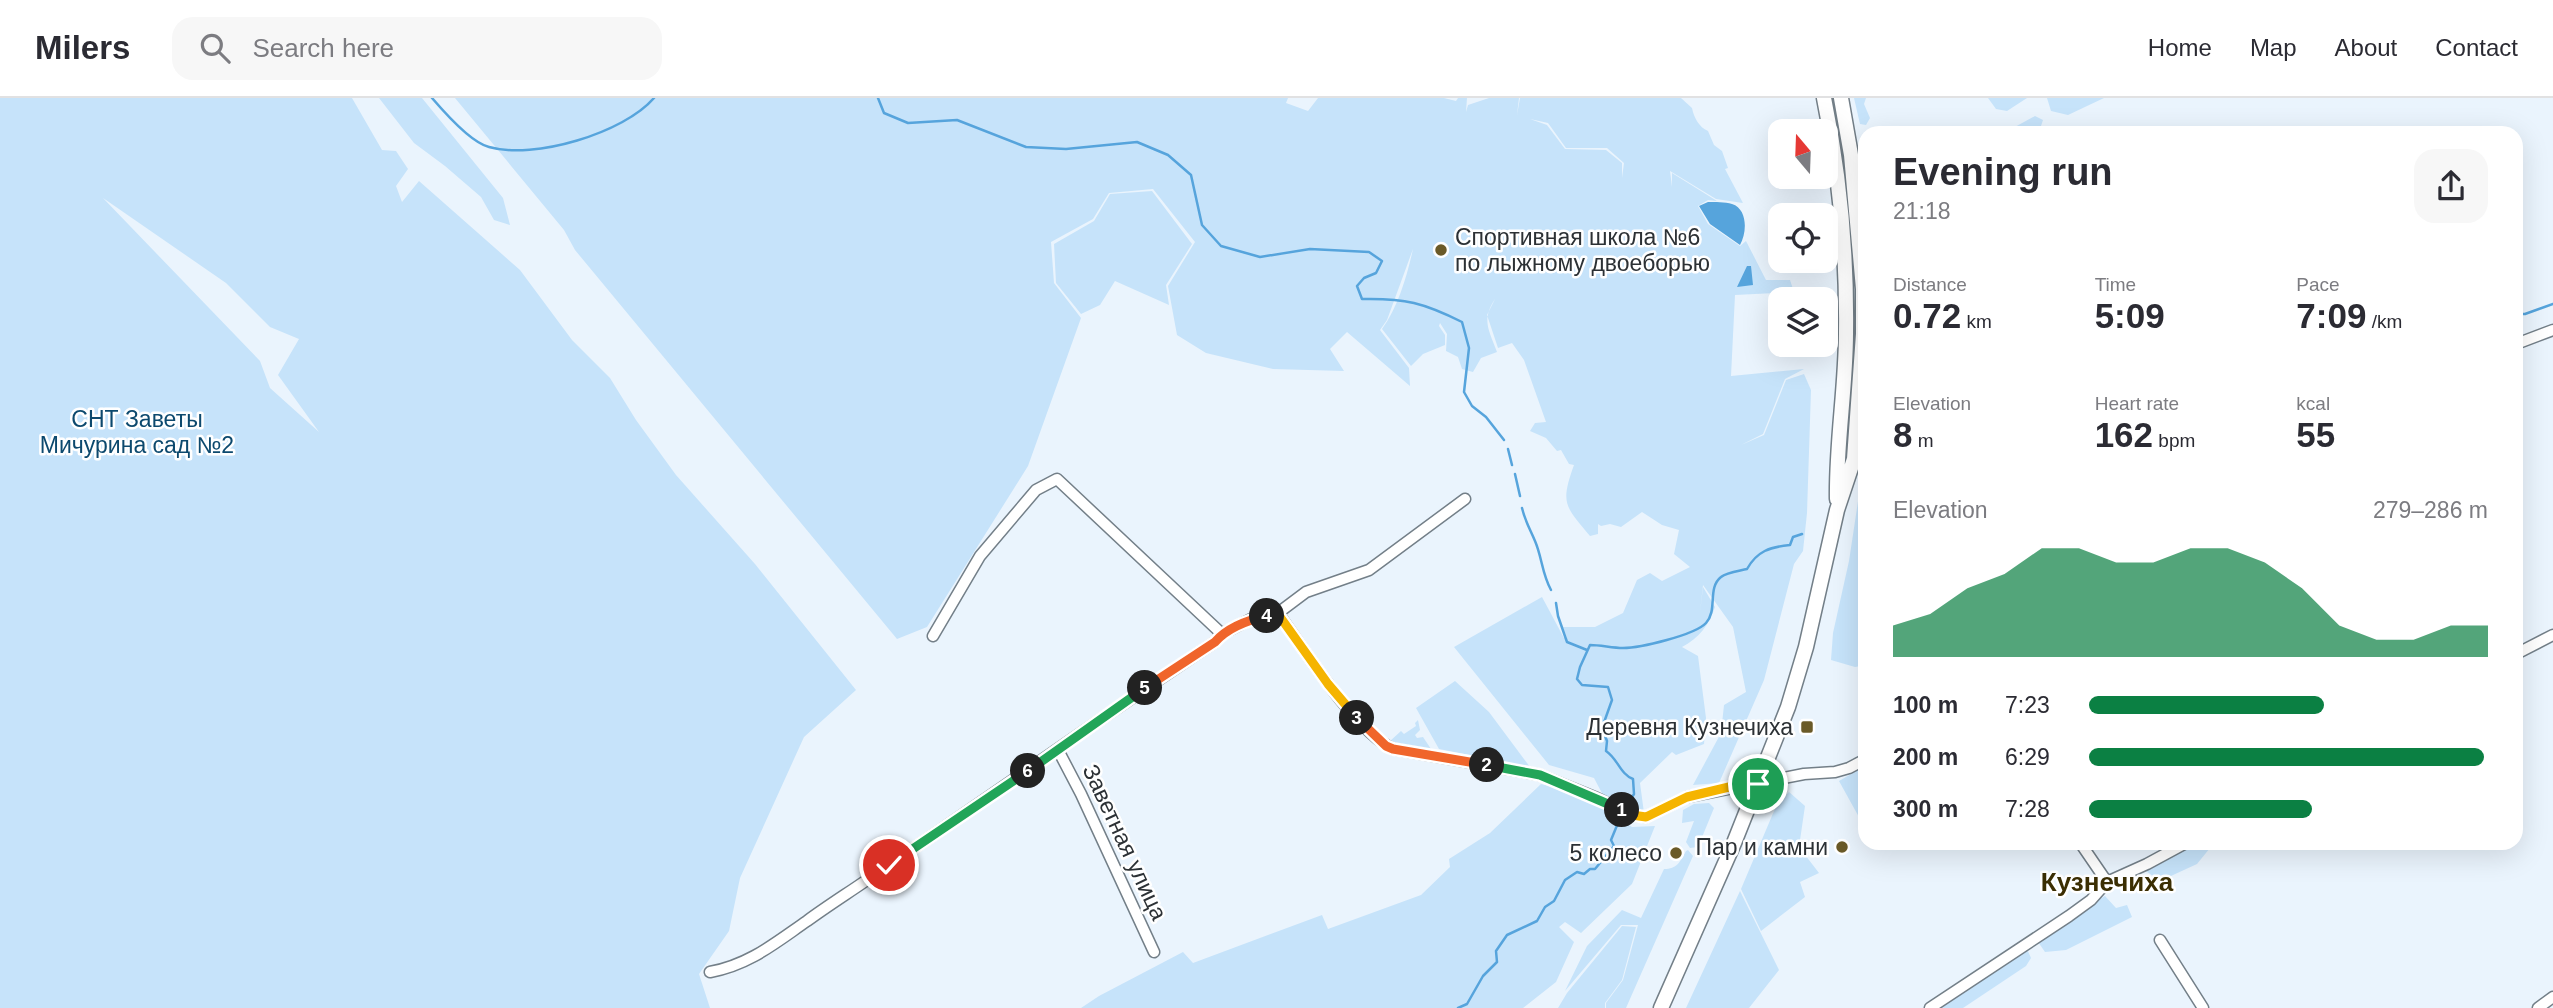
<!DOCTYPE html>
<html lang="en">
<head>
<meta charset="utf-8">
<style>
  body { margin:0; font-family:Arial,sans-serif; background:#f7f7f7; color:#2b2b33; height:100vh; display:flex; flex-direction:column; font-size:26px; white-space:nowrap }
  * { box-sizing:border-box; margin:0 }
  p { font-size:23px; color:#7c7c81 }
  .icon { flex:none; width:38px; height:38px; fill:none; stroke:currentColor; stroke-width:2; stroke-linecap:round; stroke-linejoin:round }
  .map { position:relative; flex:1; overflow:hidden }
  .panel { position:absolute; left:1858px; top:28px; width:665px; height:724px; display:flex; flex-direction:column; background:#fff; border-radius:21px; box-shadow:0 7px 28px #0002 }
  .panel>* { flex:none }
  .needle { width:46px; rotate:341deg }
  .controls { position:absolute; left:1768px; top:21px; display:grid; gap:14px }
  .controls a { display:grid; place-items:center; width:70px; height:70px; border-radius:14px; background:#fff; box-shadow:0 7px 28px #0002; font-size:35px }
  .pin { position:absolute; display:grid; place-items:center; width:60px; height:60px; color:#fff; margin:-30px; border:4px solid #fff; border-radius:50%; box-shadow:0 2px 7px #0007 }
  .km { position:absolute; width:35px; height:35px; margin:-18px; border-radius:50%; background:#222; color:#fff; font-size:19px; line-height:35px; text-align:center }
  .round { display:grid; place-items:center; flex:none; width:74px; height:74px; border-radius:21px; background:#f7f7f7 }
  .overview { display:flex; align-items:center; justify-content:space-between; height:119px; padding:0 35px }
  h1 { font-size:38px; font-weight:800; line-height:52px }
  .metrics { display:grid; grid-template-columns:repeat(3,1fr); gap:10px; height:119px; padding:7px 35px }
  .metrics div { display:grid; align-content:center }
  .metrics b { font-size:35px; font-weight:800 }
  .metrics small { font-size:19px; font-weight:400 }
  .metrics p { font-size:19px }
  .chart { height:196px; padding:14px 35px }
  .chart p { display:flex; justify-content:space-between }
  .chart svg { width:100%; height:126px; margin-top:7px; fill:#0b8043; opacity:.7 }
  ul { padding:0 35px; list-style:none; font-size:23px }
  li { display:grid; grid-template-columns:112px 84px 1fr; align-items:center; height:52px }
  li i { height:18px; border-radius:9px; background:#0b8043 }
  header { display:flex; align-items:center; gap:42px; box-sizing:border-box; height:98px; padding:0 35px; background:#fff; border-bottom:2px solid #e1e1e2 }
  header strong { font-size:33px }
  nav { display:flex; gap:38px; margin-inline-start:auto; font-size:24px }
  .search { width:490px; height:63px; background:#f7f7f7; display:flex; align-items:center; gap:18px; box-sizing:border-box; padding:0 24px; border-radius:21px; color:#7c7c81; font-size:26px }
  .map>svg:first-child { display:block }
  .green { fill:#c6e3fa; fill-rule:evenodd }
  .water { fill:#56a4dc }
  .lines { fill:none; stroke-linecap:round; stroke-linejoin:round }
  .stream { stroke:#56a4dc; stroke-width:2.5 }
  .street-casing { stroke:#737f88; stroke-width:13 }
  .secondary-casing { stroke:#737f88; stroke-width:17 }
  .street { stroke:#fff; stroke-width:10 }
  .secondary { stroke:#fff; stroke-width:14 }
  .split-1-casing { stroke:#fff; stroke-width:14 }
  .split-2-casing { stroke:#fff; stroke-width:14 }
  .split-3-casing { stroke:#fff; stroke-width:14 }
  .split-4-casing { stroke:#fff; stroke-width:14 }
  .split-5-casing { stroke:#fff; stroke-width:14 }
  .split-6-casing { stroke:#fff; stroke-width:14 }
  .split-7-casing { stroke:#fff; stroke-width:14 }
  .split-1 { stroke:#f5b400; stroke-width:9 }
  .split-2 { stroke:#22a559; stroke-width:9 }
  .split-3 { stroke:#f0652b; stroke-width:9 }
  .split-4 { stroke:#f5b400; stroke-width:9 }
  .split-5 { stroke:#f0652b; stroke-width:9 }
  .split-6 { stroke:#22a559; stroke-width:9 }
  .split-7 { stroke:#22a559; stroke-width:9 }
  .poi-dot { fill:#6a5a28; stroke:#fff; stroke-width:2.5 }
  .labels { text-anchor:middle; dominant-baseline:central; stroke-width:5; stroke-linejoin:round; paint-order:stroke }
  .poi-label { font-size:23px; fill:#2c3135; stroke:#fff; text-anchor:end }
  .park-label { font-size:23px; fill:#0c496e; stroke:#fff }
  .street-label { font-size:23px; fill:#2c3135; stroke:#fff }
  .quarter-label { font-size:26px; font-weight:bold; fill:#3b2e03; stroke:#fff }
</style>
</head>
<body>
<header>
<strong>Milers</strong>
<div class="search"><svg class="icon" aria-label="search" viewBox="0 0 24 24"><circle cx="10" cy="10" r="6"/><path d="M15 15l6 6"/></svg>Search here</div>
<nav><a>Home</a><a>Map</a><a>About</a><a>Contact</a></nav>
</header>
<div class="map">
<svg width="2553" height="910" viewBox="0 0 2553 910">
  <rect width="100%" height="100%" fill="#eaf4fd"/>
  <path class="green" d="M0 0H352L382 52 396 53 408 71 396 88 402 104 419 83 520 172 572 242 610 280 636 322 676 377 755 466 856 592 804 639 740 780 729 833 699 876 710 910H0ZM103 100 226 185 270 229 299 241 278 277 319 334 270 290 260 263Z
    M379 0H422L503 100 510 127 494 122 481 99 445 68 414 45Z
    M455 0H1288L1286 5 1308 13 1318 0H1444L1456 3 1458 0H1467L1466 14 1468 7 1489 0H1519L1517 17 1520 0H1681L1692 10C1694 20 1699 29 1708 33L1714 47 1722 53 1728 70 1725 71 1743 105 1716 101 1670 73 1672 89V75L1717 103 1708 102 1698 108 1708 126 1740 148 1746 143 1766 182H1790L1794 194 1735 197 1731 278 1804 271 1785 281 1763 336 1741 347 1764 337 1786 282 1804 276 1811 292 1807 415 1803 453 1794 466 1764 582 1719 685 1693 687 1721 635 1724 607 1746 594 1733 529 1703 487 1700 515 1703 489 1715 509C1709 527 1699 540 1682 549L1698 558 1706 620 1704 646 1676 657 1672 654 1640 685 1644 715 1604 699 1594 680 1549 667 1454 549 1542 499 1564 540H1567L1563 529H1595L1623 515 1637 482 1650 475 1662 483 1690 469 1674 456 1679 432 1662 427 1642 414 1621 429 1610 426 1601 428 1598 426V436L1590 438C1565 408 1560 406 1574 367L1569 366 1561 352 1557 353 1546 340 1530 333 1535 325 1546 324 1524 262 1512 245 1498 250 1487 217 1495 201C1481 222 1489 232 1497 254L1481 260 1473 274 1462 271 1458 259 1446 253 1447 236 1440 225 1439 228 1445 237V247L1423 256 1411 268 1382 231C1398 209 1407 178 1413 151L1387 222 1380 232 1409 270 1410 288 1347 234 1330 251 1344 273 1273 271 1206 255 1177 237 1168 188 1195 144 1153 91 1109 95 1093 121 1051 144 1054 185 1081 220 1028 368 927 529 897 541 575 152 564 132ZM1530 21 1548 25 1566 50H1607L1624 65 1622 80V65L1606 52 1565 51 1547 27Z
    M1854 0H1866L1864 6 1870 20 1866 27 1860 26Z
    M1988 0H2027L2007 13 1996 11Z
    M2047 0H2104L2068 17 2051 13Z
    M2035 18 2043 22 2041 28 2027 33 1991 35 2005 29 2013 30Z
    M1152 93 1192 146 1166 187 1169 207 1115 183 1100 207 1081 216 1056 185 1054 146 1094 123 1110 96Z
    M1831 202 1838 208 1837 247 1829 253 1816 247H1825V203Z
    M1865 357 1866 567 1855 569 1831 562 1833 535 1849 463Z
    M1455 583 1489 614 1530 669 1439 651 1416 610Z
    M1418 622 1420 632 1415 637 1417 640 1423 639 1431 651 1400 648 1389 644 1401 633 1404 636 1416 628 1415 625Z
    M1865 668V730L1839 683Z
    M1541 686 1561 691 1609 714 1632 729 1655 728 1632 786 1581 835 1565 824 1559 829 1574 844 1556 884 1523 910H1081L1099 898 1183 854 1193 865 1322 817 1328 831 1421 797 1450 769 1449 761 1490 735Z
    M1789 694 1805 708 1799 749 1819 775 1800 784 1805 799 1761 833 1741 791 1777 706Z
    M1709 705 1714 710 1698 749 1690 750 1686 744 1694 723 1682 725 1683 712 1694 706Z
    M2192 746H2231L2210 750 2197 766 2160 783 2146 773Z
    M1688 752 1693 758 1626 910H1606V905L1623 882 1638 827H1621L1565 893 1587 848 1622 812 1641 820 1664 771C1677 771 1680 764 1686 753Z
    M1740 793 1779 872 1749 910H1686Z
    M2105 798 2116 810 2127 807 2132 819 2066 852 2045 854 2036 841Z
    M1622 828 1636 829 1622 882 1605 905V910H1558L1567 895Z
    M2027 851 2031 860 2026 868 1963 910H1934Z"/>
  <path class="water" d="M1708 104C1715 104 1725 104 1732 106 1748 111 1747 135 1740 147L1710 126 1699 108Z
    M1747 168H1751L1753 187 1737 189Z"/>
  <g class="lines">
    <path class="stream" d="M432 0C444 14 472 45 489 49 534 62 624 35 654 0
      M878 0 884 15 908 25 957 22 1026 49 1066 51 1137 44 1168 57 1191 77 1202 127 1221 148 1260 159 1310 151 1369 154 1382 163 1376 175 1364 180 1357 188 1362 201C1405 200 1424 205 1462 224L1469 250 1464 294 1472 308 1486 319 1504 342
      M2516 216H2525L2553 206
      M1508 351 1512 367
      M1515 376 1520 398
      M1522 410C1525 423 1530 431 1535 443 1542 459 1542 476 1551 492
      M1556 505 1558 518 1567 544 1587 552
      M1629 704 1634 696 1633 681C1620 676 1618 661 1606 653L1607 643 1602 630 1612 602 1608 589 1582 587 1577 581 1580 569 1590 547C1601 547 1612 550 1623 550 1640 550 1695 537 1706 525 1718 512 1707 490 1721 479 1727 474 1739 473 1747 471 1757 453 1770 449 1790 447L1793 439 1802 436
      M1458 910 1467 906 1483 878 1497 864 1496 853 1507 837 1537 823 1545 809 1554 803 1565 782 1577 774 1584 776 1590 771H1595L1614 748 1611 742 1618 725"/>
    <defs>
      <path id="street" d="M2516 246 2553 232
        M1278 515C1303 550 1356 634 1393 651L1540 677 1597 700 1632 717 1646 719 1687 699 1804 676 1835 674 1849 670 1866 661
        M1222 536 1251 521 1278 515 1306 494 1369 472 1465 401
        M2516 556 2553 537
        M1058 652 1081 696 1154 854
        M2081 746 2107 784
        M2160 842 2203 910
        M710 874C749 867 775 845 807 823 826 809 845 797 864 784 982 705 1097 622 1215 544L1222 536 1057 381 1036 392 980 458 933 538
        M1930 910 2069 818 2091 802 2107 784 2147 766 2184 746
        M2538 910 2553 899"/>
      <path id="secondary" d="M1824 0C1840 77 1847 156 1846 235 1846 290 1836 345 1837 401
        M1661 910 1734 745 1788 609 1806 549 1837 412 1854 361 1863 236V191L1851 57 1841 0"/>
    </defs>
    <use href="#street" class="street-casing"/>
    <use href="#secondary" class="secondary-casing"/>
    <use href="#street" class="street"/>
    <use href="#secondary" class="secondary"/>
  </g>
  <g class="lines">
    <defs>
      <path id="split-1" d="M1622 712 1632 717 1646 719 1687 699 1729 689 1758 686"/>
      <path id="split-2" d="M1487 667 1540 677 1622 712"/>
      <path id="split-3" d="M1357 620 1386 648 1393 651 1487 667"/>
      <path id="split-4" d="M1267 518 1278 516 1328 586 1357 620"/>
      <path id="split-5" d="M1145 590 1215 544C1228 529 1248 522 1267 518"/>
      <path id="split-6" d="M1028 673 1145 590"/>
      <path id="split-7" d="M889 767 1028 673"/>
    </defs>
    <use href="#split-1" class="split-1-casing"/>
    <use href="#split-2" class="split-2-casing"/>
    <use href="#split-3" class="split-3-casing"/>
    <use href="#split-4" class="split-4-casing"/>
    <use href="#split-5" class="split-5-casing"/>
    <use href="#split-6" class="split-6-casing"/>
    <use href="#split-7" class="split-7-casing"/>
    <use href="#split-1" class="split-1"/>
    <use href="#split-2" class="split-2"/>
    <use href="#split-3" class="split-3"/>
    <use href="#split-4" class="split-4"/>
    <use href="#split-5" class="split-5"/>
    <use href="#split-6" class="split-6"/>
    <use href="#split-7" class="split-7"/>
  </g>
  <g class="poi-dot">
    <circle cx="1441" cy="152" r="7"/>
    <rect x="1800" y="622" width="14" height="14" rx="3.5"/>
    <circle cx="1842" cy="749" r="7"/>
    <circle cx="1676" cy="755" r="7"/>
  </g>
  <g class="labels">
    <g class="poi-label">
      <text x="1455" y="139" text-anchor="start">Спортивная школа №6<tspan x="1455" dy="26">по лыжному двоеборью</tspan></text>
      <text x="1793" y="629">Деревня Кузнечиха</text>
      <text x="1828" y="749">Пар и камни</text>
      <text x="1662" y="755">5 колесо</text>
    </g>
    <g class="park-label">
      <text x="137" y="321">СНТ Заветы<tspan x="137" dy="26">Мичурина сад №2</tspan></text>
    </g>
    <g class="street-label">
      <text transform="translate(1125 744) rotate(65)">Заветная улица</text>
    </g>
    <g class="quarter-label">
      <text x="2107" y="784">Кузнечиха</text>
    </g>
  </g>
</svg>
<div class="controls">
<a><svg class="needle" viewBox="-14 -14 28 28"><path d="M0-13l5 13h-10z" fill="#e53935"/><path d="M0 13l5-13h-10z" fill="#7c7c81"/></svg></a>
<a><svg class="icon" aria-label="locate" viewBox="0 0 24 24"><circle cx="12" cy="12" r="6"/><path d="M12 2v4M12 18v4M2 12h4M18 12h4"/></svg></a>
<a><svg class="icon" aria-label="layers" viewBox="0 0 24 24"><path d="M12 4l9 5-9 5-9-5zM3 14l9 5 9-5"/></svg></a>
</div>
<div class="pin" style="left:1758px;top:686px;background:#1e9e55"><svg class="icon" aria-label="arrive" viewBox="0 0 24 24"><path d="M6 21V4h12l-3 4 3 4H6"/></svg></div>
<div class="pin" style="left:889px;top:767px;background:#d93025"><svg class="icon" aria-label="check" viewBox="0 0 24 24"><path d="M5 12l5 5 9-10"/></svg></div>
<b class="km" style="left:1622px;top:712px">1</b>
<b class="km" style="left:1487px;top:667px">2</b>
<b class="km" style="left:1357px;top:620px">3</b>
<b class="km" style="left:1267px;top:518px">4</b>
<b class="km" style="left:1145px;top:590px">5</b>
<b class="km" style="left:1028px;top:673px">6</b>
<section class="panel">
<div class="overview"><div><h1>Evening run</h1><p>21:18</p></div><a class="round"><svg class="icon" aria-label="share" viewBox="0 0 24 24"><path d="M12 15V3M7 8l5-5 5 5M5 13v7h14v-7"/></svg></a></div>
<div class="metrics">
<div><p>Distance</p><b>0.72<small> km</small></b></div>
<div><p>Time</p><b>5:09</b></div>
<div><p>Pace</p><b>7:09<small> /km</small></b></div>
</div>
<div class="metrics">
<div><p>Elevation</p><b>8<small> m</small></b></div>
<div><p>Heart rate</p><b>162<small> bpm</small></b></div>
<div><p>kcal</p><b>55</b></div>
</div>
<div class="chart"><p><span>Elevation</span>279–286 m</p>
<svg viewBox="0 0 160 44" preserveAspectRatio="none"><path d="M0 44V33L10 29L20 20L30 15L40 6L50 6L60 11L70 11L80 6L90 6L100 11L110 20L120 33L130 38L140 38L150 33L160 33V44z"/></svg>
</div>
<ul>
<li><b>100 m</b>7:23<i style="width:59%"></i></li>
<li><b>200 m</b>6:29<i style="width:99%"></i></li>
<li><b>300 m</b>7:28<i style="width:56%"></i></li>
</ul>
</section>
</div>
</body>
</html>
